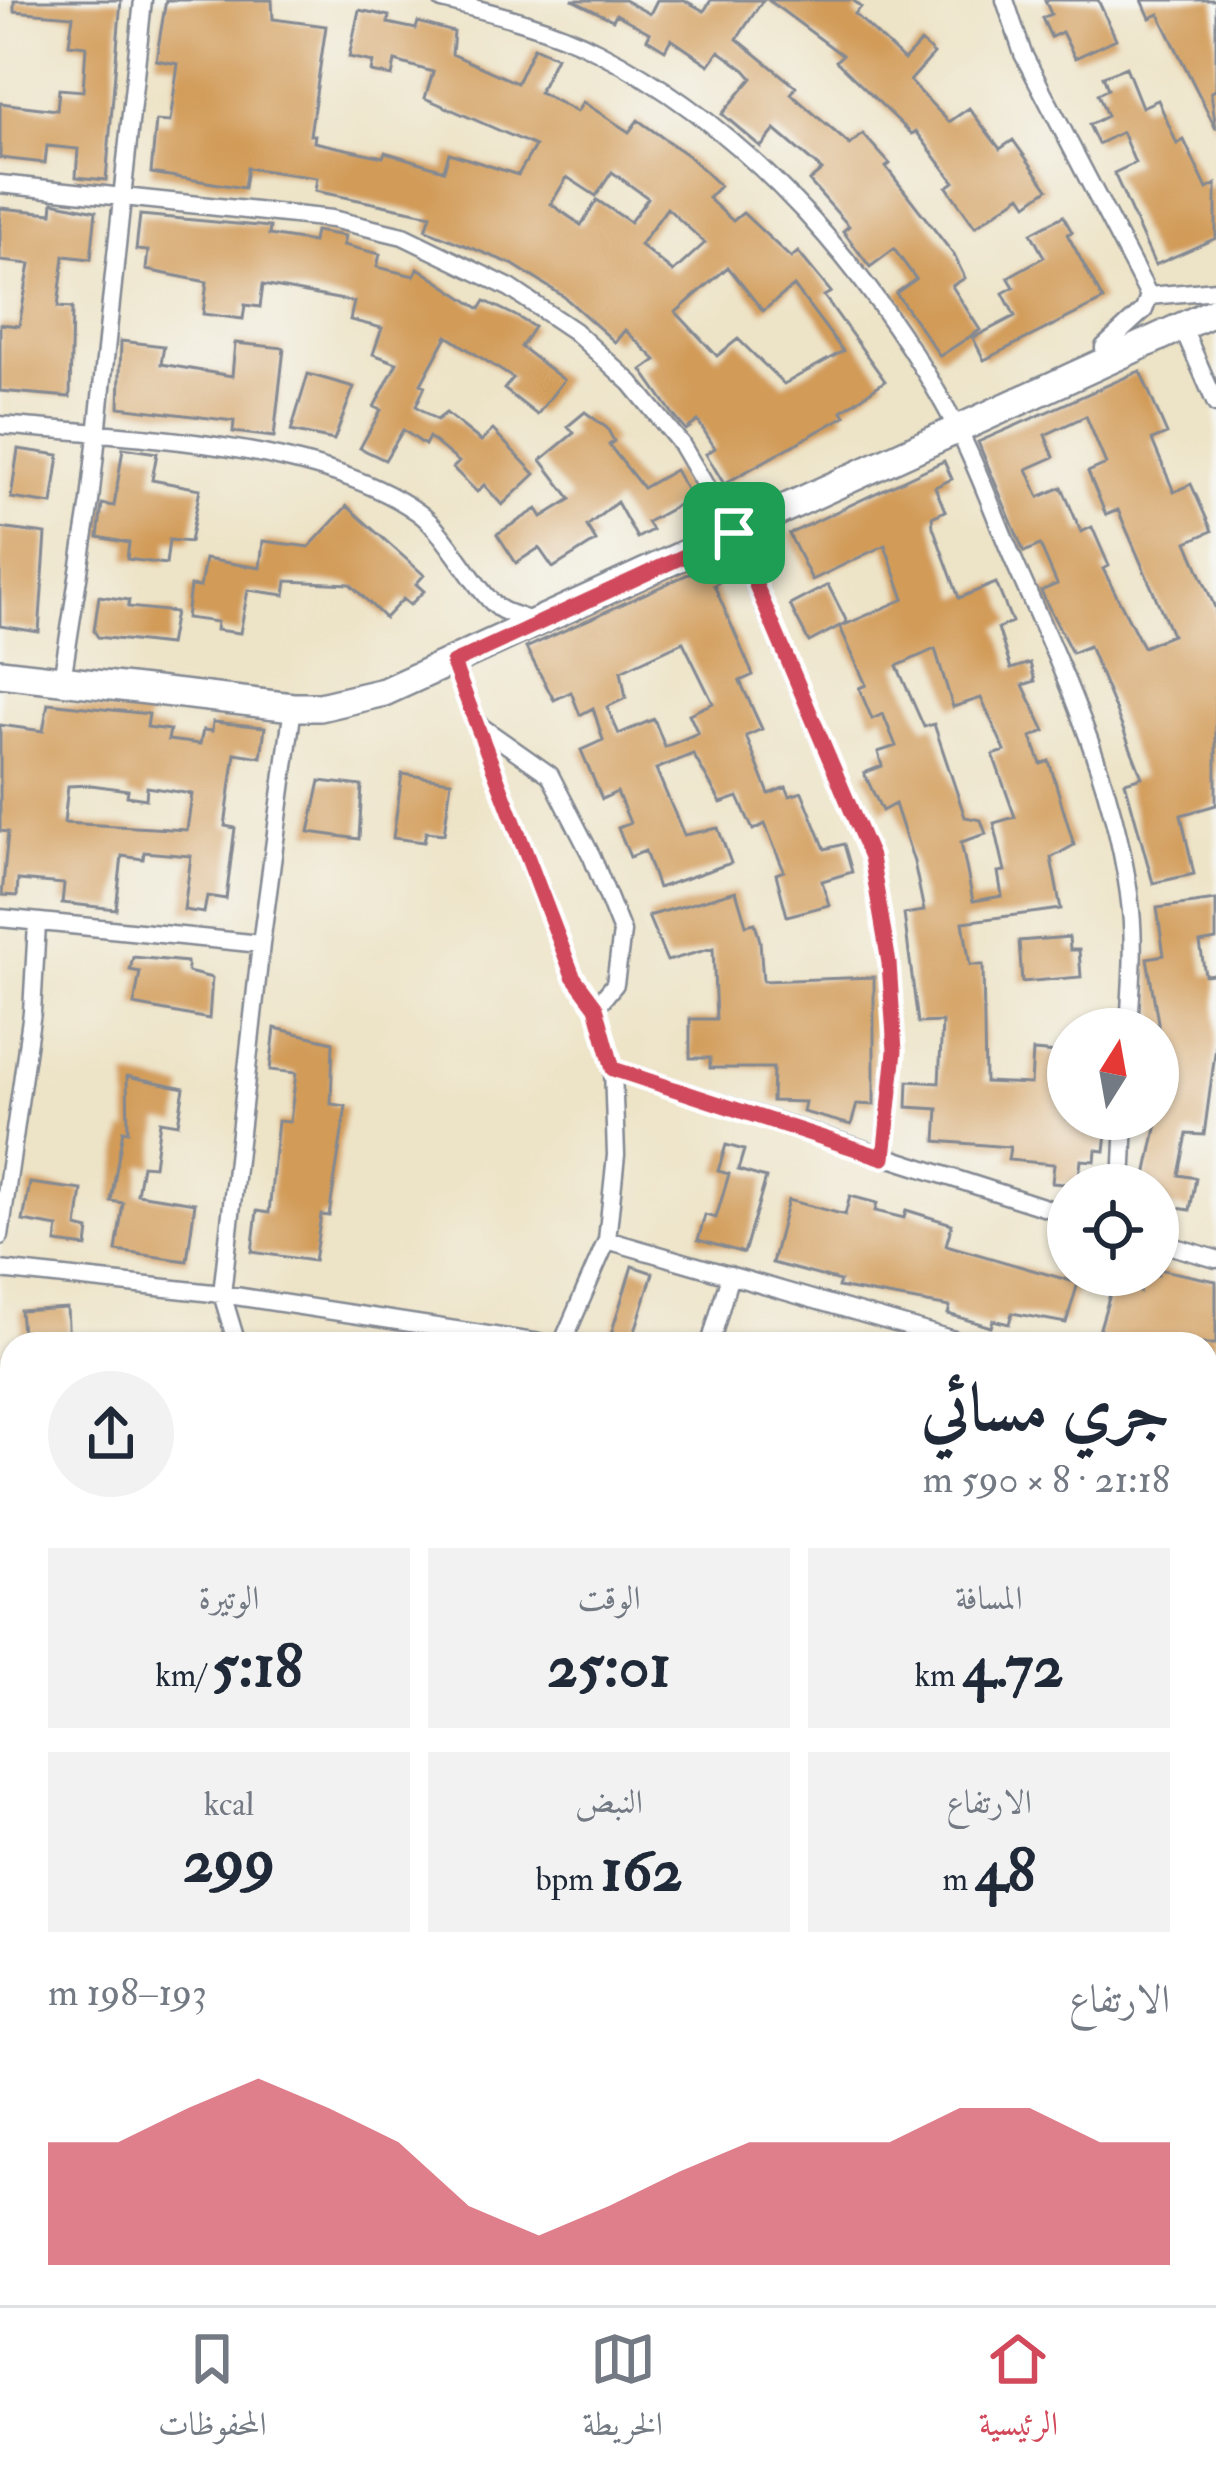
<!DOCTYPE html>
<html lang="ar">
<head>
<meta charset="utf-8">
<style>
  body { margin:0; font-family:"IM FELL Double Pica",Amiri,serif; background:#f2f2f3; color:#1f2937; direction:rtl; height:100vh; display:flex; flex-direction:column; font-size:45px; white-space:nowrap }
  * { box-sizing:border-box; margin:0 }
  p { font-size:39px; color:#747a83 }
  .icon { flex:none; width:66px; height:66px; fill:none; stroke:currentColor; stroke-width:2; stroke-linecap:round; stroke-linejoin:round }
  .map { position:relative; flex:1; overflow:hidden; direction:ltr }
  .details { position:absolute; left:0px; top:1332px; width:1218px; height:975px; display:flex; flex-direction:column; background:#fff; border-radius:36px 36px 0 0; box-shadow:0 3px 9px #0004; direction:rtl }
  .details>* { flex:none }
  .needle { width:78px; rotate:11deg }
  .tools { position:absolute; left:1047px; top:1008px; display:grid; gap:24px }
  .tools a { display:grid; place-items:center; width:132px; height:132px; border-radius:50%; background:#fff; box-shadow:0 3px 9px #0004; font-size:60px }
  .pin { position:absolute; display:grid; place-items:center; width:102px; height:102px; color:#fff; margin:-51px; border-radius:24px; box-shadow:0 6px 18px #0006 }
  .round { display:grid; place-items:center; flex:none; width:126px; height:126px; border-radius:63px; background:#f2f2f3 }
  .head { display:flex; align-items:center; justify-content:space-between; height:204px; padding:0 48px }
  h1 { font-size:66px; font-weight:800; line-height:90px }
  .figures { display:grid; grid-template-columns:repeat(3,1fr); gap:18px; height:204px; padding:12px 48px }
  .figures div { display:grid; align-content:center; border-radius:0px; background:#f2f2f3; text-align:center }
  .figures b { font-size:60px; font-weight:800 }
  .figures small { font-size:33px; font-weight:400 }
  .figures p { font-size:33px }
  .chart { height:336px; padding:24px 48px }
  .chart p { display:flex; justify-content:space-between }
  .chart svg { width:100%; height:216px; margin-top:12px; fill:#d1495b; opacity:.7 }
  .tab-bar { display:flex; justify-content:space-around; align-items:center; height:168px; border-top:3px solid #e0e1e3; background:#fff; font-size:33px; color:#747a83 }
  .tab-bar a { display:grid; justify-items:center; gap:6px }
  .tab-bar .on { color:#d1495b }
  .map>svg:first-child { display:block }
  .building { fill:#d29b58; fill-rule:evenodd }
  .lines { fill:none; stroke-linecap:round; stroke-linejoin:round }
  .minor-casing { stroke:#848992; stroke-width:21 }
  .primary-casing { stroke:#848992; stroke-width:32 }
  .minor { stroke:#fff; stroke-width:16 }
  .primary { stroke:#fff; stroke-width:27 }
  .route-casing { stroke:#fff; stroke-width:24 }
  .route { stroke:#d1495b; stroke-width:15 }
</style>
</head>
<body>
<div class="map">
<svg width="1216" height="2305" viewBox="0 0 1216 2305">
  <rect width="100%" height="100%" fill="#f6f6f2"/>
  <filter id="ink" filterUnits="userSpaceOnUse"><feTurbulence type="fractalNoise" baseFrequency=".00833" numOctaves="2"/><feDisplacementMap in="SourceGraphic" scale="24" xChannelSelector="R" yChannelSelector="G"/><feConvolveMatrix kernelMatrix="1 2 1 2 8 2 1 2 1" color-interpolation-filters="sRGB"/></filter>
  <filter id="wash" filterUnits="userSpaceOnUse"><feTurbulence type="fractalNoise" baseFrequency=".004" numOctaves="4" result="noise"/><feDisplacementMap in="SourceGraphic" scale="48" xChannelSelector="R" yChannelSelector="G"/><feGaussianBlur stdDeviation="2.7" result="paint"/><feColorMatrix in="noise" values="0 0 0 0 0 0 0 0 0 0 0 0 0 0 0 0 0 1.4 0 .05"/><feComposite in="paint" operator="in"/></filter>
  <g filter="url(#wash)">
    <rect width="100%" height="100%" fill="#ede3c6"/>
    <g id="blocks">
      <path class="building" d="M14 0H121L106 180 76 177 78 149 47 146 45 163 0 158V103L57 110 59 89 83 91 86 46 69 44 73 16 14 11Z
        M166 0H272L273 19 326 26 310 135H315L314 142 383 157 385 152 444 170 449 153 518 175 535 146 425 98 433 72 395 61 392 76 371 72 373 62 349 57 359 10 389 16 388 23 416 29 418 22 454 32 452 54 517 83 534 47 556 57 539 92 577 112 583 102 629 132 638 120 687 155 720 186 708 198 733 221 743 213 791 258 798 252 831 292 824 296 885 381 842 411 845 416 724 484 706 454 715 448 698 421 686 430 675 417 642 370 656 360 625 330 615 342 563 296 512 264 426 230 431 215 315 191 317 178 247 168 244 188 151 173 156 121 170 122 178 64 156 60ZM612 172 648 198 630 222 597 200 581 225 551 204 567 177 596 196ZM667 208 705 243 673 272 640 245ZM728 267 763 311 794 286 843 351 784 384 738 339 717 356 676 312Z
        M572 0H624L650 14 657 0H684L704 11 711 0H763L737 39 796 87 791 94 850 145 863 134 890 164 886 167 954 255 965 278 952 286 980 330 940 356 896 293 916 279 894 249 870 267 843 231 849 226 809 181 822 170 775 130 761 147 722 114 752 78 745 70 719 51 709 65 671 39 665 50 647 39 650 33 616 14 613 20Z
        M768 0H853L861 7 855 14 904 60 921 42 934 54 910 81 949 122 969 108 1000 149 1013 140 1048 189 1027 204 1021 195 975 227 947 187 954 182 916 131 912 134 836 61 842 55Z
        M1045 0H1098L1116 39 1075 58 1062 32 1051 37 1042 18 1051 14Z
        M1142 0H1216V90L1211 92 1216 129 1159 14 1150 18Z
        M1126 67 1142 107 1158 100 1177 144 1184 140 1207 189 1216 184V238L1155 265 1114 173 1135 163 1122 132 1098 144 1089 125 1107 116 1098 94 1108 89 1103 76Z
        M53 202 96 211 91 259 64 256 58 307 72 308 70 397 0 391V324L19 326 30 264 0 261V208L52 213Z
        M140 215 270 227 269 235 313 242 315 231 345 236 343 245 380 254 377 267 414 276 418 268 480 309 485 301 516 316 534 327 521 347 564 380 537 415 504 389 513 378 447 336 421 384 425 386 416 406 437 420 446 413 481 441 493 430 535 474 502 505 484 485 477 492 453 468 459 462 429 437 425 445 403 430 385 460 360 448 381 410 374 407 397 363 373 354 382 328 350 320 354 302 263 285 260 307 245 305 243 319 203 314 207 282 146 270 148 251 136 250Z
        M1063 216 1072 232 1067 234 1103 300 984 360 973 338 1015 316 1003 293 1014 287 1008 277 1044 257 1031 233Z
        M121 341 164 346 161 364 232 376 235 343 284 348 274 437 233 432 234 421 119 407Z
        M1140 371 1167 434 1152 440 1174 492 1191 484 1212 531 1187 542 1216 610V805L1181 815 1194 874 1153 883 1125 782 1142 777 1115 709 1089 646 1072 653 1049 608 1041 591 1057 584 1040 545 1024 552 978 442ZM1086 416 1106 464 1088 472 1106 515 1118 510 1172 635 1143 647 1103 569 1109 566 1092 527 1081 532 1062 487 1039 497 1027 469 1054 457 1045 435Z
        M308 374 354 387 334 440 291 431Z
        M585 412 607 428 614 441 609 445 643 488 675 470 691 498 647 522 652 530 637 538 617 502 587 526 596 541 553 568 539 548 516 563 497 534 537 509 542 517 571 499 541 460 574 433 568 426Z
        M123 448 157 453 152 480 200 489 190 542 169 540 166 564 127 559 129 543 98 537 102 504 114 506Z
        M18 449 59 455 52 504 11 498Z
        M944 461 952 479 935 487 945 511 932 517 933 527 959 598 996 583 1012 622 998 628 1011 669 1030 663 1035 681 1023 685 1045 731 1031 737 1041 764 1049 761 1074 845 1051 858 1061 909 963 922 970 965H983L985 1082 1031 1084 1033 1051 1068 1054V1119L1108 1123 1105 1151 1096 1150 1095 1161 1081 1160 1078 1185 1052 1183 1054 1164 1008 1160 1010 1147 936 1141 938 1109 907 1107 908 1081 939 1083 942 1022 918 1023 904 914 924 911 914 862 895 804 882 811 864 773 882 766 878 752 896 746 883 714 872 719 859 688 866 685 840 627 904 599 885 545 812 580 789 534ZM935 649 953 707 981 698 1005 751 993 755 1015 817 994 823 1005 871 998 872 1002 896 973 901 961 842 986 834 981 820 965 817 934 724 924 727 897 666Z
        M347 506 424 575 416 584 424 591 410 605 403 599 385 618 350 584 287 581 285 595 248 590 240 633 216 630 217 622 186 618 190 586 200 587 205 559 260 568 263 541 309 547Z
        M0 528 46 534 39 632 0 626Z
        M717 561 725 578 714 585 753 675 740 681 762 729 746 736 769 794 786 787 790 796 802 792 825 849 844 844 852 872 822 881 829 905 787 916 776 874 784 871 765 824 753 830 738 797 721 803 693 754 656 769 684 835 718 828 731 863 658 888 645 851 630 857 618 828 630 823 617 792 602 799 581 750 603 740 593 708 580 715 571 692 554 700 526 648ZM683 642 713 703 689 714 698 733 665 747 654 719 619 734 607 707 626 698 621 671Z
        M828 585 847 622 809 642 790 605Z
        M99 596 129 600 128 607 175 612 169 645 98 637 94 631Z
        M48 703 149 714 147 727 170 730 168 740 200 744 203 730 212 731 213 722 265 727 261 757 235 753 225 826 235 828 226 899 207 896 204 913 184 910 191 856 144 852 143 859 122 856 116 909 62 903 64 884 18 880 17 896 2 895 8 832 0 831V725L43 731ZM91 785 128 790 127 796 146 799 147 787 192 794 187 830 64 823 68 786Z
        M402 774 451 781 444 834 426 832 424 842 393 838Z
        M320 781 362 786 359 839 309 832Z
        M736 891 746 925 755 923 760 941 763 981 874 977V1105L857 1104 851 1125 803 1112 805 1102 772 1101 773 1068H710V1058H690V1019H716L713 948 667 961 648 916Z
        M1216 900V940L1200 943 1205 975 1216 974V1046L1204 1135 1187 1134 1179 1175 1196 1178 1190 1210 1158 1205V1185H1144L1158 1119V1022L1147 958 1164 955 1157 908Z
        M1069 937 1070 950H1079L1081 977 1022 982 1019 941Z
        M133 957 187 962 188 972 212 978 209 1019 134 1005 140 972 130 970Z
        M275 1028 333 1042 331 1104 346 1106 329 1216 321 1215 314 1261 252 1252 257 1211 269 1213 278 1121 290 1122 296 1073 270 1070Z
        M127 1076 184 1088 178 1124 160 1121 154 1166 142 1165 137 1194 195 1203 187 1261 116 1251 123 1203 111 1201 123 1130 128 1131Z
        M726 1145 744 1150 738 1170 766 1178 744 1253 698 1240 705 1215 716 1218 729 1174 718 1171Z
        M30 1183 82 1190 77 1227 89 1230 87 1247 56 1243 58 1227 23 1221Z
        M850 1196 877 1203 875 1211 904 1218 906 1210 952 1224 946 1245 1078 1283 1066 1323 1012 1313 1009 1324 993 1320 991 1327 948 1314 950 1307 838 1287 840 1281 772 1263 788 1200 845 1215Z
        M632 1266 653 1273 631 1344H608Z
        M1158 1269 1216 1281V1344H1117L1097 1338 1113 1284 1140 1292 1145 1275H1158Z
        M67 1308 69 1344H23L20 1311Z"/>
    </g>
  </g>
  <g filter="url(#ink)">
    <use href="#blocks" fill-opacity="0" stroke="#848992" stroke-width="3"/>
    <g class="lines">
      <defs>
        <path id="minor" d="M442 0C494 13 548 26 597 51 751 129 875 275 956 426 980 471 996 521 1017 568 1065 675 1119 793 1131 911 1135 949 1131 990 1129 1029
          M1005 0 1023 54 1149 296
          M0 184 332 219 403 236 510 288 574 331 631 383 681 444 733 533 871 857 889 963 895 1051 883 1158
          M1149 296 1216 290
          M1182 326 1216 404
          M1105 362 1104 347 1144 310 1149 296
          M0 425C122 436 320 441 419 513 449 535 480 599 502 610 513 616 525 617 536 624
          M453 663 573 976 596 1007 613 1069 616 1155 607 1240 562 1344
          M62 680 90 501 143 0
          M479 725 550 775 592 857 622 932 615 984 596 1007
          M0 918 261 944 293 707
          M613 1069 1068 1215
          M1122 1185 1125 1119
          M0 1236 32 1012 37 924
          M607 1240 968 1344
          M1158 1242 1216 1259
          M0 1270 222 1294 547 1344
          M237 1344 222 1294 261 944
          M710 1344 730 1275
          M1206 1411 1216 1414
          M0 1427 12 1466
          M1206 1784 1216 1743
          M0 1850 12 1859
          M0 2145 12 2150
          M319 2305 321 2295
          M561 2305 563 2295
          M807 2305 811 2295
          M1079 2305 1081 2295"/>
        <path id="primary" d="M0 673 293 707H320L384 692 1216 311
          M0 2252 12 2255
          M150 2295 185 2305"/>
      </defs>
      <use href="#minor" class="minor-casing"/>
      <use href="#primary" class="primary-casing"/>
      <use href="#minor" class="minor"/>
      <use href="#primary" class="primary"/>
    </g>
  </g>
  <g class="lines" filter="url(#ink)">
    <defs>
      <path id="route" d="M734 533 871 857 889 963 895 1051 884 1158 613 1069 596 1007 573 976 453 663Z"/>
    </defs>
    <use href="#route" class="route-casing"/>
    <use href="#route" class="route"/>
  </g>
</svg>
<div class="tools">
<a><svg class="needle" viewBox="-14 -14 28 28"><path d="M0-13l5 13h-10z" fill="#e53935"/><path d="M0 13l5-13h-10z" fill="#747a83"/></svg></a>
<a><svg class="icon" aria-label="locate" viewBox="0 0 24 24"><circle cx="12" cy="12" r="6"/><path d="M12 2v4M12 18v4M2 12h4M18 12h4"/></svg></a>
</div>
<div class="pin" style="left:734px;top:533px;background:#1e9e55"><svg class="icon" aria-label="arrive" viewBox="0 0 24 24"><path d="M6 21V4h12l-3 4 3 4H6"/></svg></div>
<section class="details">
<div class="head"><div><h1>جري مسائي</h1><p>21:18 · 8 × 590 m</p></div><a class="round"><svg class="icon" aria-label="share" viewBox="0 0 24 24"><path d="M12 15V3M7 8l5-5 5 5M5 13v7h14v-7"/></svg></a></div>
<div class="figures">
<div><p>المسافة</p><b>4.72<small> km</small></b></div>
<div><p>الوقت</p><b>25:01</b></div>
<div><p>الوتيرة</p><b>5:18<small> /km</small></b></div>
</div>
<div class="figures">
<div><p>الارتفاع</p><b>48<small> m</small></b></div>
<div><p>النبض</p><b>162<small> bpm</small></b></div>
<div><p>kcal</p><b>299</b></div>
</div>
<div class="chart"><p><span>الارتفاع</span>193–198 m</p>
<svg viewBox="0 0 160 44" preserveAspectRatio="none"><path d="M0 44V19L10 19L20 12L30 6L40 12L50 19L60 32L70 38L80 32L90 25L100 19L110 19L120 19L130 12L140 12L150 19L160 19V44z"/></svg>
</div>
</section>
</div>
<nav class="tab-bar">
<a class="on"><svg class="icon" aria-label="home" viewBox="0 0 24 24"><path d="M3 11l9-7 9 7M6 9v11h12V9"/></svg>الرئيسية</a>
<a><svg class="icon" aria-label="map" viewBox="0 0 24 24"><path d="M3 6l6-2 6 2 6-2v14l-6 2-6-2-6 2zM9 4v14M15 6v14"/></svg>الخريطة</a>
<a><svg class="icon" aria-label="saved" viewBox="0 0 24 24"><path d="M7 4h10v16l-5-4-5 4z"/></svg>المحفوظات</a>
</nav>
</body>
</html>
